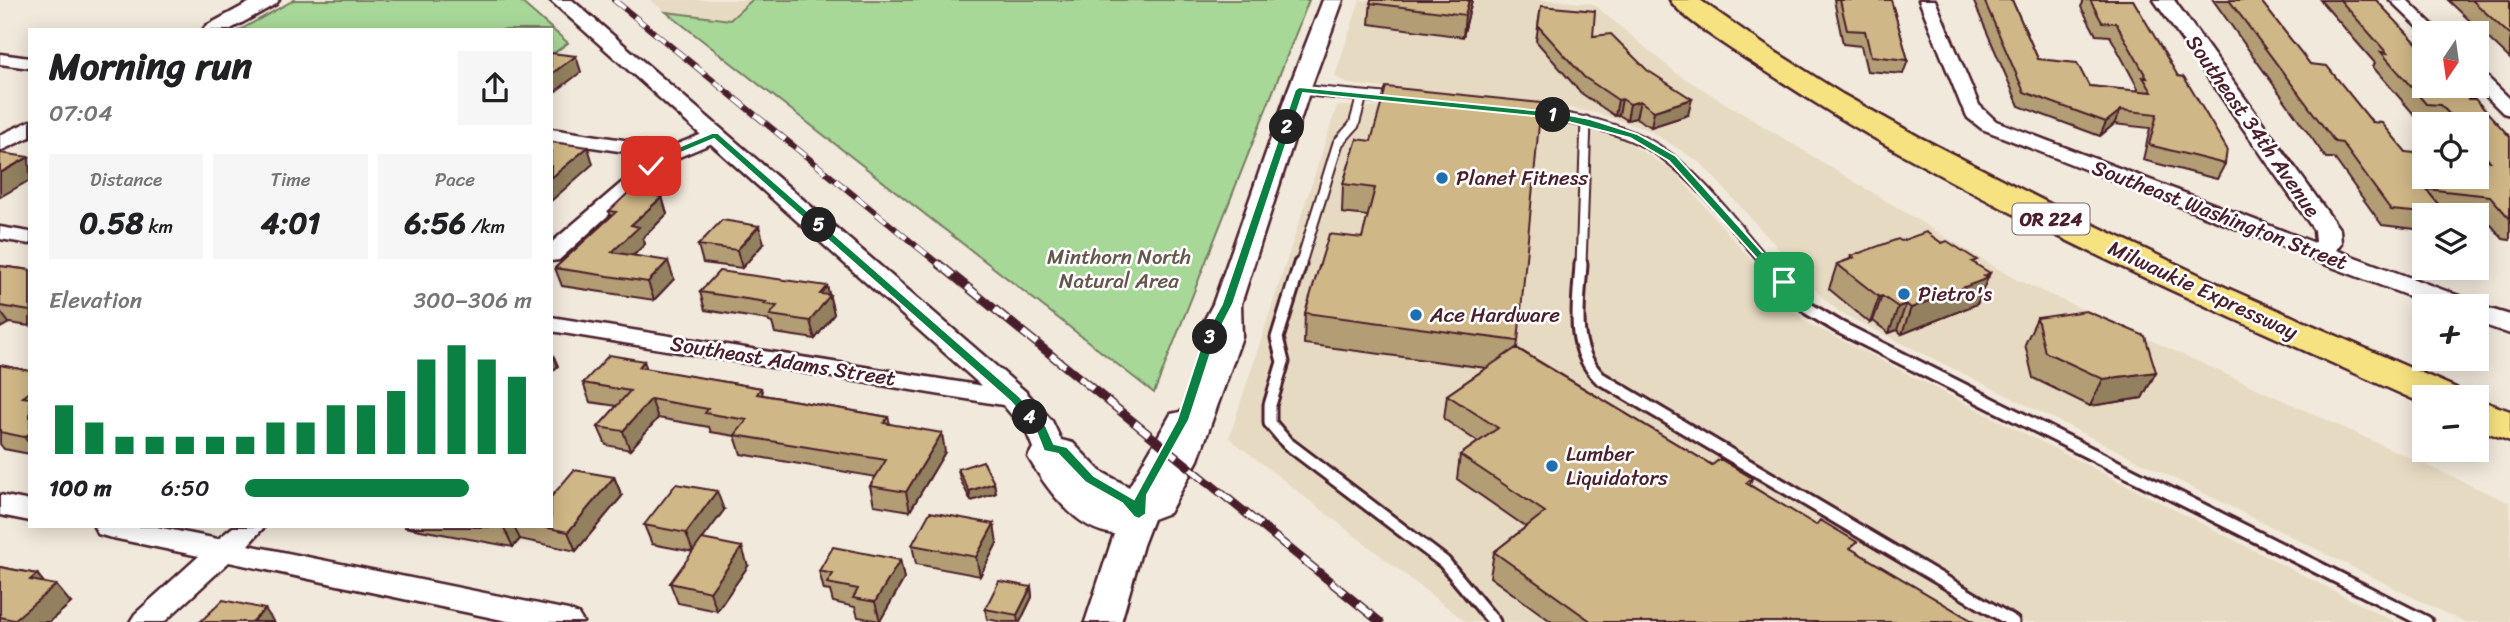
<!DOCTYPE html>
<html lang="en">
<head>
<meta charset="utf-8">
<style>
  body { margin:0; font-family:Sriracha,sans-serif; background:#f6f6f6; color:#202124; height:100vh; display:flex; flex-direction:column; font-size:26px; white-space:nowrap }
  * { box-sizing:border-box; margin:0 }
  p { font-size:23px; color:#757577 }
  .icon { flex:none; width:38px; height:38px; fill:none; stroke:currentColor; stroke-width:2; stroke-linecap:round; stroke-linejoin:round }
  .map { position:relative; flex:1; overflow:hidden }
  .sheet { position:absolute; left:28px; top:28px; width:525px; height:500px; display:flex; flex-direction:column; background:#fff; border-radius:0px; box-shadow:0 4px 18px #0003 }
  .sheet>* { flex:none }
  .needle { width:46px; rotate:193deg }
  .buttons { position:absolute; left:2412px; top:21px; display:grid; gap:14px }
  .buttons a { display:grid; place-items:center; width:77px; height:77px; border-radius:0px; background:#fff; box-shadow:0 4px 18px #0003; font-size:35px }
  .pin { position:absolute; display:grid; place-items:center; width:60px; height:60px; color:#fff; margin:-30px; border-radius:14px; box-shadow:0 4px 10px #0006 }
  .km { position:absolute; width:35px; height:35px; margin:-18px; border-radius:50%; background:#222; color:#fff; font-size:19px; line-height:35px; text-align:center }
  .round { display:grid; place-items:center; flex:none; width:74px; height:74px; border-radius:0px; background:#f6f6f6 }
  .head { display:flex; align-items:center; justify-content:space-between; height:119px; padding:0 21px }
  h1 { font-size:38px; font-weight:700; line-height:52px }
  .stats { display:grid; grid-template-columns:repeat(3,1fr); gap:10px; height:119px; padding:7px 21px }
  .stats div { display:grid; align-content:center; border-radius:0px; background:#f6f6f6; text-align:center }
  .stats b { font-size:30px; font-weight:700 }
  .stats small { font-size:19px; font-weight:400 }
  .stats p { font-size:19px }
  .chart { height:196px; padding:14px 21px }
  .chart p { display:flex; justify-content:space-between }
  .chart svg { width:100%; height:126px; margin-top:7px; stroke:#0b8043; stroke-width:6 }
  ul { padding:0 21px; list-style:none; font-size:23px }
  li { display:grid; grid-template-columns:112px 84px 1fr; align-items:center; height:52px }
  li i { height:18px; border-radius:9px; background:#0b8043 }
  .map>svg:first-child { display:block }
  .built { fill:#e7dac2 }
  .green { fill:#a7d898; stroke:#787c62; stroke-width:2 }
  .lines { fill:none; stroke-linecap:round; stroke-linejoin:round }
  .service-far1-casing { stroke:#4a1f2b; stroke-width:13 }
  .service-casing { stroke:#4a1f2b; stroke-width:17 }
  .minor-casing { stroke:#4a1f2b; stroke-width:5 }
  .tertiary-casing { stroke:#4a1f2b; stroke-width:5 }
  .trunk-casing { stroke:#4a1f2b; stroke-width:5 }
  .service-far1 { stroke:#fff; stroke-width:9 }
  .service { stroke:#fff; stroke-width:11 }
  .minor { fill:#fff; fill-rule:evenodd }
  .tertiary { fill:#fff; fill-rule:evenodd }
  .trunk { fill:#f7e281; fill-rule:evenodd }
  .rail-far1-casing { stroke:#4a1f2b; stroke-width:6 }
  .rail-casing { stroke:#4a1f2b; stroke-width:9 }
  .rail-far1 { stroke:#fff; stroke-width:4.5; stroke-dasharray:13; stroke-linecap:butt }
  .rail { stroke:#fff; stroke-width:6; stroke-dasharray:18; stroke-linecap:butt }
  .wall { fill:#b39d74; stroke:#4a1f2b; stroke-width:2 }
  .shaded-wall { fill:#92805e; stroke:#4a1f2b; stroke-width:2 }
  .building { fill:#d0b787; stroke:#4a1f2b; stroke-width:2 }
  .route { fill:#0b8043; stroke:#fff; stroke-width:2 }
  .poi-dot { fill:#1f6fb2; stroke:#fff; stroke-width:2.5 }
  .labels { text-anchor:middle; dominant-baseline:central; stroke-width:5; stroke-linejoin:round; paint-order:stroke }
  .shield { fill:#fff; stroke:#80626b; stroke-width:2 }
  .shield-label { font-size:19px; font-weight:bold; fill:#4a1f2b }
  .street-label { font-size:21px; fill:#4a1f2b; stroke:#fff }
  .poi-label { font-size:21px; fill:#4a1f2b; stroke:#fff; text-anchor:start }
  .park-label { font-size:21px; fill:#66564c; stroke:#fff }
</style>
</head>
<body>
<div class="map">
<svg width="2510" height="622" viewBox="0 0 2510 622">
  <rect width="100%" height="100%" fill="#f1e9db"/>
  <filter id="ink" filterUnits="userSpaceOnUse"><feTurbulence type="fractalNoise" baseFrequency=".0143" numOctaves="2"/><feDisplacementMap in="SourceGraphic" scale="14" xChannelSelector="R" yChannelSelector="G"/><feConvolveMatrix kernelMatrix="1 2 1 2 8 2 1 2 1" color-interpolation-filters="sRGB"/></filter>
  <g filter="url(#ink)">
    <path class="built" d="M650 0H752L730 20 666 12Z
      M1360 0H1553L1593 4 1676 73 2013 278 2510 503V622H2463L1841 313 1821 296 1701 163 1650 131 1601 114 1569 108 1348 84 1335 76Z
      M1337 106 1403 107 1566 123 1624 140 1675 172 1804 321 2395 622H1466L1229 438Z"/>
    <path class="green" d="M294 0H519L568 43 551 55V30H240Z
      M752 0H1309L1154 393 666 12 730 20Z"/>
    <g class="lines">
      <defs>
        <path id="service-far1" d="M1299 90 1395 99
          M1526 112C1575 119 1629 126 1669 158 1707 187 1737 230 1769 266
          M1300 266 1338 143 1354 125 1362 96
          M1581 266 1586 121"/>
        <path id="service" d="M1300 264 1277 338 1283 362 1270 405V423L1287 443 1444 562 1494 622
          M1581 264C1579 303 1569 348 1600 378L2013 622
          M1767 264 1809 309 1839 327 2426 622"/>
        <path id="minor" d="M1919 0H1935L1979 105 1996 121 2328 248 2331 253 2328 258H2312L1982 129 1968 118 1961 105Z
          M2390 0H2407L2441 33H2424Z
          M0 54 30 58V68L0 64Z
          M2476 71 2482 72 2510 99V115L2503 113 2476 86Z
          M551 129 670 147 715 129 725 135 722 139 679 157 658 170 559 260 551 261V243L653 156 551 141Z
          M0 227 30 232V244L0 239Z
          M551 317 1015 391 1024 393 1027 399 1024 405 1015 407 551 331Z
          M0 495 30 501V521L0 515Z
          M94 527H157L218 539 233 527H264L248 545 568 610 578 614 583 622H512L229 562 164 622H130L135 614 199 556 108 537 98 534Z"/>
        <path id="tertiary" d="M254 0H279L276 4 229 30H203L206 26Z
          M550 0H572L1026 392 1052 421 1061 440 1073 443 1100 471 1129 487 1171 414 1185 411 1214 337V329L1208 327 1204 321 1213 304 1288 90 1323 0H1343L1310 90 1241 304 1242 337 1198 460 1169 513 1153 519 1143 545 1121 622H1085L1114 534C1075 530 1046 488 1028 457L1033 448 1027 433 1004 406Z
          M2154 0H2174L2340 230 2341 243 2336 250 2470 300 2473 304 2510 315V334L2476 322V306H2435L2311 259 2307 253 2315 242 2314 230Z
          M30 121V137L0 151V135Z"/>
        <path id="trunk" d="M1670 0H1700L1766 46 1842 94 1921 138 2058 208 2227 288 2456 388 2462 397H2424V404C2201 304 1972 207 1767 72 1744 57 1684 21 1670 0Z
          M2476 399 2510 411V441L2476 428Z"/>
      </defs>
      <use href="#service-far1" class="service-far1-casing"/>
      <use href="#service" class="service-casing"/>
      <use href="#minor" class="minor-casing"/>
      <use href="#tertiary" class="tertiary-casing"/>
      <use href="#trunk" class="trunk-casing"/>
      <use href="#service-far1" class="service-far1"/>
      <use href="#service" class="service"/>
      <use href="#minor" class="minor"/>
      <use href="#tertiary" class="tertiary"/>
      <use href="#trunk" class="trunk"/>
      <defs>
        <path id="rail-far1" d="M614 0 941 266"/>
        <path id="rail" d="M939 264 1380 622"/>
      </defs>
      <use href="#rail-far1" class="rail-far1-casing"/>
      <use href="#rail" class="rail-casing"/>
      <use href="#rail-far1" class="rail-far1"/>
      <use href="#rail" class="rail"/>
    </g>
    <path class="wall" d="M1371 0H1472L1463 37 1369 24Z
      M1834 0H1891L1908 60 1903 74 1867 71 1861 46 1843 44Z
      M1973 0H2012L2038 59 2089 86 2137 91 2138 88 2110 36 2096 35 2081 7 2084 0H2133L2225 164 2217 179 2143 160 2150 128 2114 124 2100 136 2019 106Z
      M2213 0H2260L2310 64 2406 152 2476 177V124H2436L2432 120 2418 119 2373 67 2375 63 2320 0H2376L2468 99 2510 137V240L2503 239 2480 212 2441 208 2447 215H2424V230L2382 225 2334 158H2326Z
      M2448 0H2510V59Z
      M1541 6 1593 36 1688 115 1651 127 1636 118 1627 120 1619 115 1615 116 1581 93 1536 41Z
      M1357 139 1518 341 1517 348 1712 465 1752 478 1750 485 1853 550 1974 622H1552L1490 577 1494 552 1526 527 1457 479 1460 455 1478 442 1444 419 1447 395 1486 368 1304 344 1305 313 1362 238 1368 216 1342 213 1343 184Z
      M646 194 662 197 667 214 643 238 645 244 633 256 674 279 654 300 562 286 555 268 611 217 609 211Z
      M1901 241 1976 264 1980 299 1977 304 1902 334 1897 330 1889 333 1873 321 1870 323 1829 289 1837 264 1850 259 1851 256Z
      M764 243 742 268 703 263 698 245Z
      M0 266 30 270V326L9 323 0 328Z
      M827 286 834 314 815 339 775 333 772 323 769 322 768 320 705 310 700 292Z
      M2037 318 2156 372 2142 398 2090 406 2033 378 2025 344Z
      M0 365 30 371V454L4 449 0 444Z
      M647 369 761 388 763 395 888 417 890 424 945 452 910 511 874 505 870 486 876 477 741 454 735 436 711 432 709 427 658 418 630 450 606 445 598 427 617 406 590 402 583 383Z
      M958 469 994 483 996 493 971 501 960 479Z
      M614 477 622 496 576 551 520 539 513 547 404 527H551Z
      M724 510 693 552 652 544 644 525Z
      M997 543 980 576 916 564 912 545Z
      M900 560 904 579 880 621 858 617 855 607 833 602 830 591 824 590 819 571Z
      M748 566 717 611 678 603 670 583Z
      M0 567 37 574 43 582 71 603 49 622H0Z
      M1031 587 1032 597 1020 622H1002L987 619 985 609Z"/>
    <path class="shaded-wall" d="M1469 0H1472L1463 37 1465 15Z
      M576 56 581 72 551 95V74Z
      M1622 99 1619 115 1615 116 1618 100Z
      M1692 99 1688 115 1651 127 1654 111Z
      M1640 101 1636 118 1627 120 1630 104Z
      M2121 110 2114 124 2100 136 2106 122Z
      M588 147 593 164 551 201V178Z
      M29 157 30 180 0 197V173Z
      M662 197 667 214 643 238 645 244 618 270 612 252 631 225Z
      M759 226 764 243 742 268 737 250Z
      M668 261 674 279 654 300 648 282Z
      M1990 273 1977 304 1902 334 1911 308Z
      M827 286 834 314 815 339 810 321 820 294Z
      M1882 296 1873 321 1870 323 1879 297Z
      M1906 304 1897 330 1889 333 1898 307Z
      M0 311 9 323 0 328Z
      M551 350 558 366 551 373Z
      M644 361 651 380 639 367Z
      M2156 372 2142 398 2090 406 2103 379Z
      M651 399 658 418 630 450 623 431Z
      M30 433V444L24 437Z
      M942 433 945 452 910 511 906 492Z
      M614 477 622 496 576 551 568 532Z
      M994 483 996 493 971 501 969 491Z
      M717 491 724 510 693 552 686 533Z
      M994 524 997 543 980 576 976 557Z
      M505 527H514L520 539 513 547 504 528Z
      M742 547 748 566 717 611 710 592Z
      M900 560 904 579 880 621 875 602Z
      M37 574 50 590 56 585 71 603 49 622H15L14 620 30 580Z
      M1031 587 1032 597 1020 622H1018L1017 615Z
      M265 609 274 622H252Z"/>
    <path class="building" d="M1371 0H1469L1465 15 1370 3Z
      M1840 0H1891L1908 60 1871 56 1865 31 1847 30Z
      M1984 0H2012L2038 59 2077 63 2089 86 2152 92 2143 77 2147 78 2116 23 2102 22 2090 0H2133L2178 76 2184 77 2227 149 2225 164 2149 145 2157 114 2121 110 2106 122 2024 92Z
      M2229 0H2260L2310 64 2327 66 2372 122 2382 123 2406 152 2424 154V177H2476V159L2490 161 2476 145V124H2458L2441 105 2426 104 2381 52 2387 53 2340 0H2376L2424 51V86H2456L2468 99H2475L2510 137V219L2490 196 2426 189 2447 215 2391 210 2342 143 2335 142Z
      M2472 0H2510V35Z
      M1541 6 1595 11 1593 36 1611 34 1647 70 1692 99 1654 111 1640 101 1630 104 1622 99 1618 100 1584 77 1538 26Z
      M551 53 576 56 551 74Z
      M1386 87 1541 103 1518 341 1305 313 1329 234 1362 238 1375 188 1343 184 1357 139 1371 141Z
      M551 142 588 147 551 178Z
      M0 153 29 157 0 173Z
      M641 189 646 194 662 197 631 225 639 227 612 252 668 261 648 282 555 268 616 212 609 211 629 192 636 193Z
      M722 220 759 226 737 250 698 245Z
      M1926 232 1942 243 1947 241 1977 260 1972 262 1990 273 1984 276 1988 278 1911 308 1906 304 1898 307 1882 296 1879 297 1837 264 1854 258 1851 256 1898 239 1901 241Z
      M0 266 30 270V311L0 306Z
      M719 271 827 286 820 294 830 295 810 321 770 315 777 306 764 304 766 302 700 292Z
      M2086 311 2145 336 2156 372 2103 379 2045 352 2037 318Z
      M1516 348 1712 465 1720 459 1752 478 1746 483 1816 525 1820 520 1857 542 1850 548 1974 622H1592L1494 552 1545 512 1460 455 1498 428 1447 395Z
      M609 355 644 361 639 367 761 388 757 394 888 417 884 423 942 433 906 492 870 486 886 460 735 435 747 420 705 413 708 409 651 399 623 431 598 427 630 391 583 383Z
      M0 365 30 371V392L23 397 30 398V433L24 437 0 432Z
      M983 461 994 483 969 491 958 469Z
      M574 470 614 477 568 532 543 527H551V497Z
      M676 484 717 491 686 533 644 525Z
      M930 512 994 524 976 557 912 545Z
      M702 539 742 547 710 592 670 583Z
      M833 547 900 560 875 602 853 598 858 589 827 583 833 574 819 571Z
      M0 567 37 574 30 580 56 585 14 620 0 617Z
      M999 581 1031 587 1017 615 985 609Z
      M223 600 265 609 252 622H200Z"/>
  </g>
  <path class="route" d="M1299 87 1553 112 1590 119 1637 134 1676 156 1789 282 1780 284 1669 161 1630 138 1553 118 1303 93 1233 304 1216 337 1189 420 1147 495 1146 514 1139 519 1134 517 1122 503 1085 482 1058 454 1044 451 1036 431 1011 402 714 139 676 155 655 169 646 166 669 151 712 133H718L1019 396 1046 426 1054 444 1067 447 1094 476 1134 499 1177 420 1204 337 1222 304 1295 90Z"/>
  <g class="poi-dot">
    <circle cx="1442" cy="178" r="7"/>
    <circle cx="1904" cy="294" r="7"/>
    <circle cx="1416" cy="315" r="7"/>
    <circle cx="1552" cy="466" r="7"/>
  </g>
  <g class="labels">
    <rect class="shield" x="2012.5" y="203.5" width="77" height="31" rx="5"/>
    <g class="shield-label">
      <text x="2051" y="219">OR 224</text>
    </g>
    <g class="street-label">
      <text transform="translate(2253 126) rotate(55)">Southeast 34th Avenue</text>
      <text transform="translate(2220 215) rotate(21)">Southeast Washington Street</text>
      <text transform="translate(2203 290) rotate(25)">Milwaukie Expressway</text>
      <text transform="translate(783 361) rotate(9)">Southeast Adams Street</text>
    </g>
    <g class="poi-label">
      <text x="1456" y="178">Planet Fitness</text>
      <text x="1918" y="294">Pietro's</text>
      <text x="1430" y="315">Ace Hardware</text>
      <text x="1566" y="454">Lumber<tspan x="1566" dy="24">Liquidators</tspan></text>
    </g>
    <g class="park-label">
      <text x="1119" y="257">Minthorn North<tspan x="1119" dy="24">Natural Area</tspan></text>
    </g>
  </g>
</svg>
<div class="buttons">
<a><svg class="needle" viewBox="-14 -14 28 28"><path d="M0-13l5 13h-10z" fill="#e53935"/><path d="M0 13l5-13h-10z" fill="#757577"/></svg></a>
<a><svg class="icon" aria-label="locate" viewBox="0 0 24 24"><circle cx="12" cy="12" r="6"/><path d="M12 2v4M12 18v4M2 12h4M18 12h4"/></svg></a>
<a><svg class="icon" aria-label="layers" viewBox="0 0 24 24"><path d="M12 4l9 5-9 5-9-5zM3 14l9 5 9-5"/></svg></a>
<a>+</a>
<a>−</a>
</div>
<div class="pin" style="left:1784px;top:282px;background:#1e9e55"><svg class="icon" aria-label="arrive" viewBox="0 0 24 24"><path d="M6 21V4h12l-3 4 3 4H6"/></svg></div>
<div class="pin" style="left:651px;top:166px;background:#d93025"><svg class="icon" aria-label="check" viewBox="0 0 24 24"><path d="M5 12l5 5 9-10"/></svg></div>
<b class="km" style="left:1553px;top:115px">1</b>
<b class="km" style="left:1287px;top:127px">2</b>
<b class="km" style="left:1210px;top:337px">3</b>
<b class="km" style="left:1030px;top:417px">4</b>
<b class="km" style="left:819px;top:225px">5</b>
<section class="sheet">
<div class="head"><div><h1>Morning run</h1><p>07:04</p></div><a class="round"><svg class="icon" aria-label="share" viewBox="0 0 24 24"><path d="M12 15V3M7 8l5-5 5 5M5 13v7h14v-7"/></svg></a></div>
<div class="stats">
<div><p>Distance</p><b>0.58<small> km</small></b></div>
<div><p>Time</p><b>4:01</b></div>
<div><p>Pace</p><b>6:56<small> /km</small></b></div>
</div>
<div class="chart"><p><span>Elevation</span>300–306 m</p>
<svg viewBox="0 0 160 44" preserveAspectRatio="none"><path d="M5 44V27M15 44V33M25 44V38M35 44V38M45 44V38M55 44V38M65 44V38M75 44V33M85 44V33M95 44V27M105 44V27M115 44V22M125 44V11M135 44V6M145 44V11M155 44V17"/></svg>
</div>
<ul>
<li><b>100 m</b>6:50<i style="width:78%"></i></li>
</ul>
</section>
</div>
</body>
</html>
